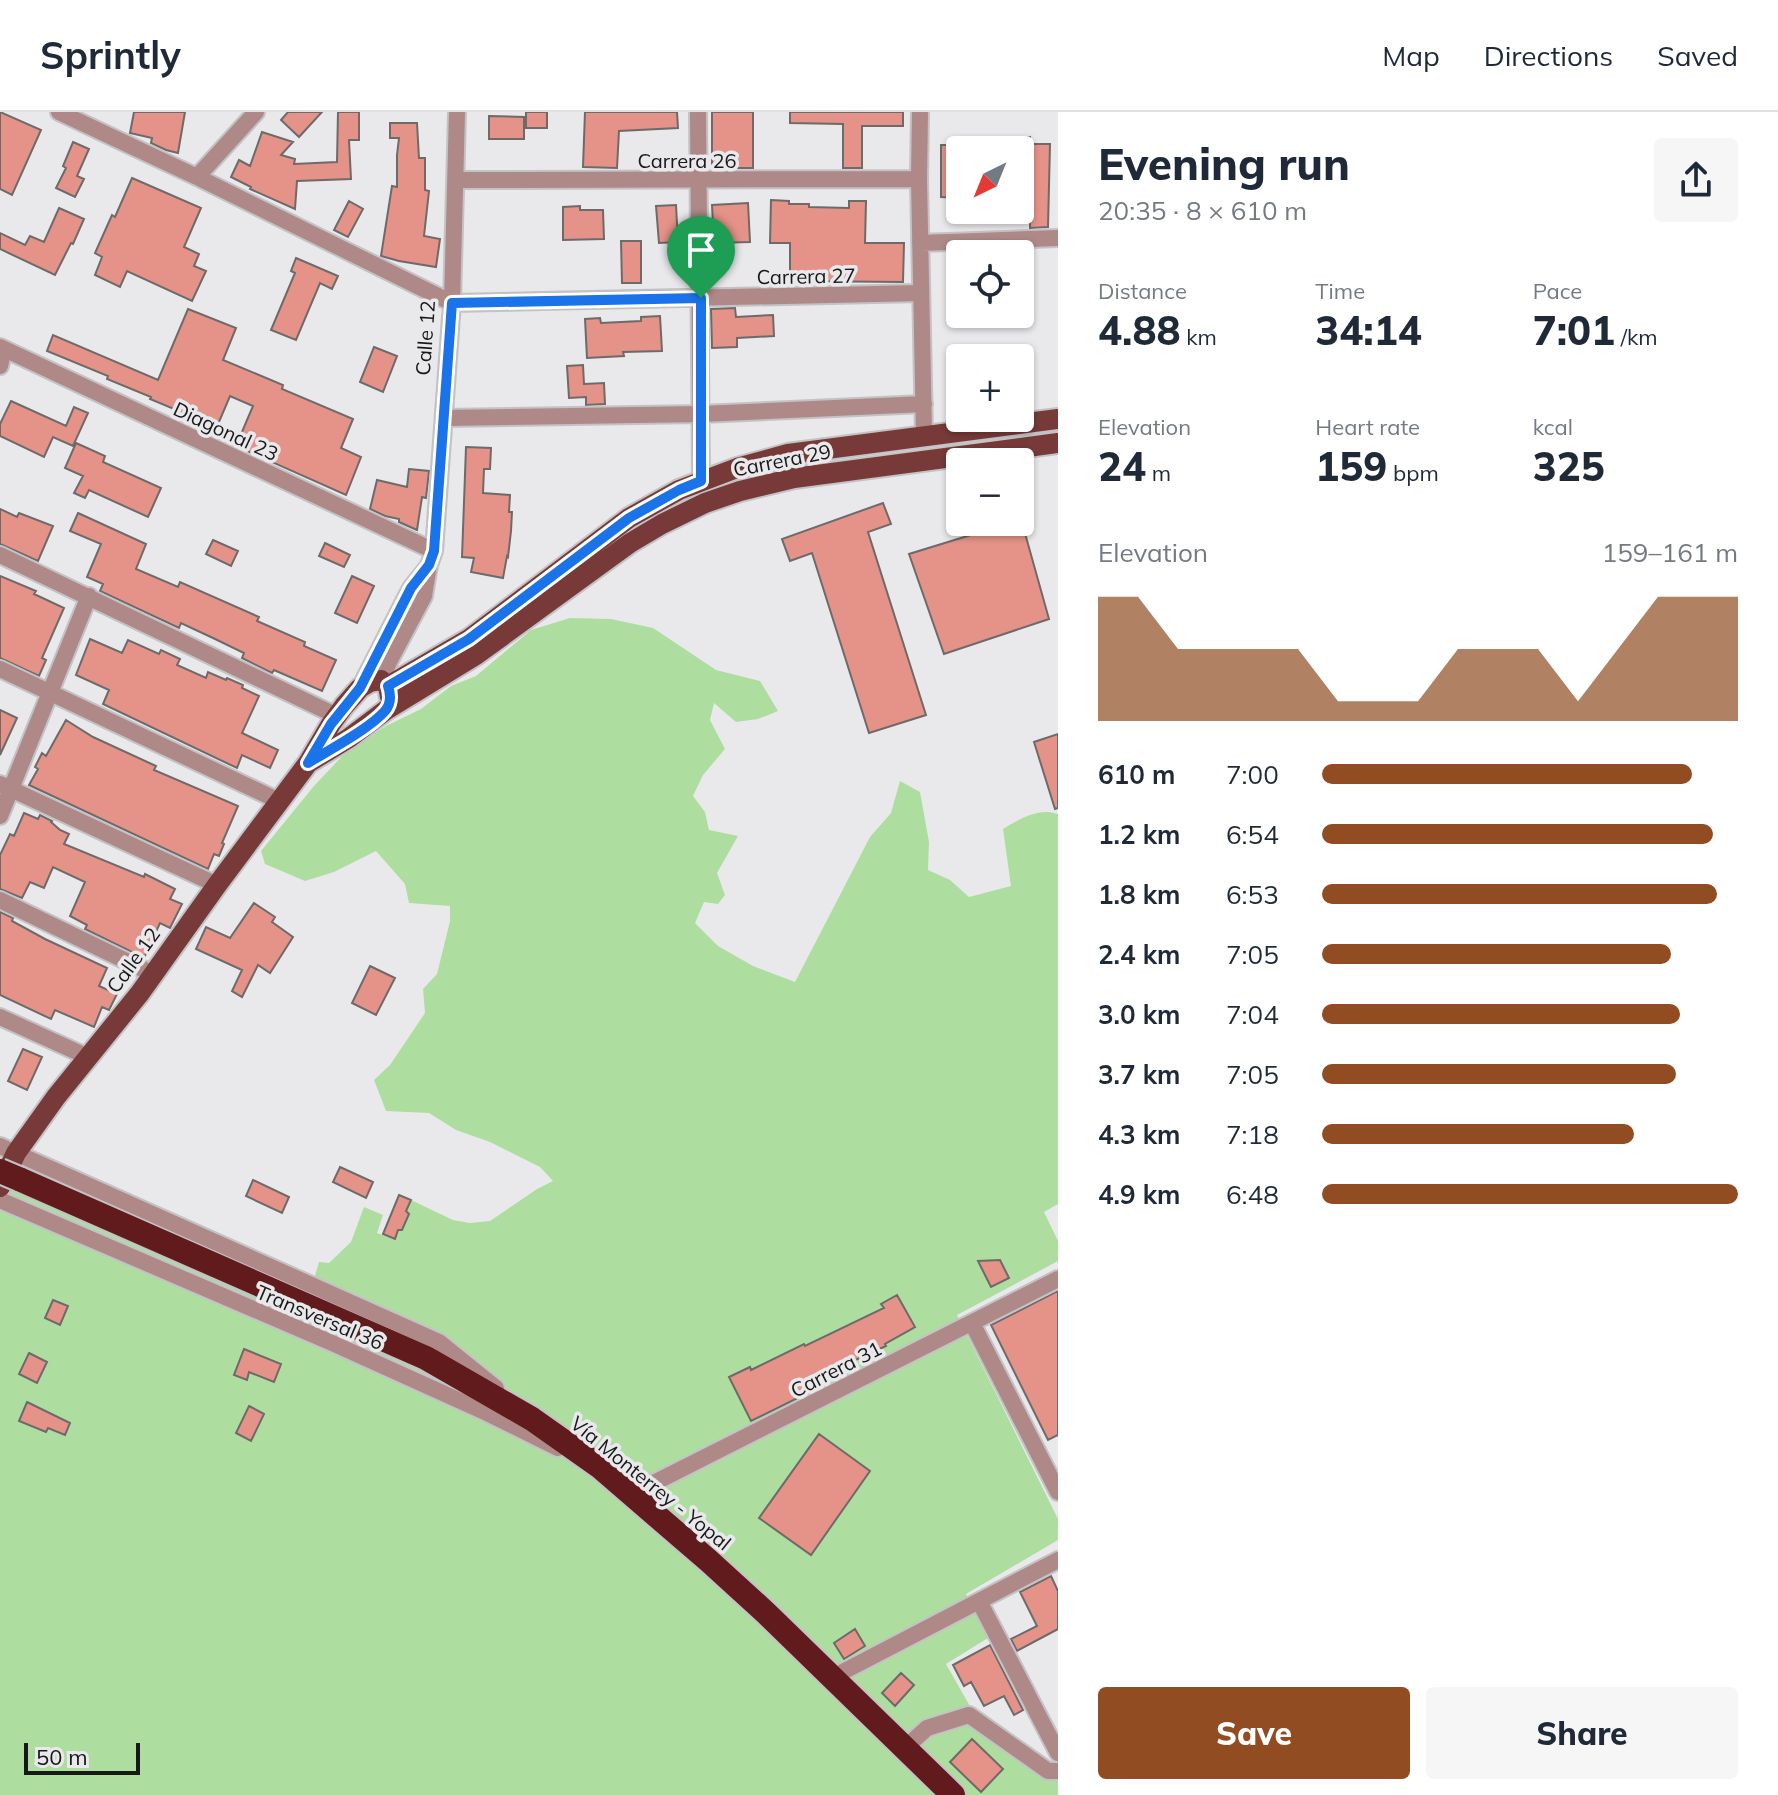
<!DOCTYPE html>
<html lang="en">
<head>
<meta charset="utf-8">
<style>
  body { margin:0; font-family:Mulish,sans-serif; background:#f6f6f7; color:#1f2937; height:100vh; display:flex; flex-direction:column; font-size:30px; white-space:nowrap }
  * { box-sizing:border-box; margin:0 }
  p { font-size:26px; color:#747a83 }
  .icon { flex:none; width:44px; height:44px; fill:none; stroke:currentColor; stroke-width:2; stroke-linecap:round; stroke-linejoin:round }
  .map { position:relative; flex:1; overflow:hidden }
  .details { display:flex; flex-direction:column; background:#fff; width:720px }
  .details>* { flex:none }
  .needle { width:52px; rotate:223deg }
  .controls { position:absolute; left:946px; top:24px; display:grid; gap:16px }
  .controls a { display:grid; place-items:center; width:88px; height:88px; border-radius:8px; background:#fff; box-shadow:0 2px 6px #0004; font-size:40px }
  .scale { position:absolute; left:24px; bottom:20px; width:116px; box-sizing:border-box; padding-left:8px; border:4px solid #181819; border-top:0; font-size:22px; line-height:28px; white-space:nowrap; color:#181819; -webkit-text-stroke:6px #e9e9ec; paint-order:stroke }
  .pin { position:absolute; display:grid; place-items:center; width:68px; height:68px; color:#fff; margin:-82px -34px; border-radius:50% 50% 50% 0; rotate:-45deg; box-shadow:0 0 8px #0007 }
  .pin .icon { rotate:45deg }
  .round { display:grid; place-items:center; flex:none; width:84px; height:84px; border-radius:8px; background:#f6f6f7 }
  .summary { display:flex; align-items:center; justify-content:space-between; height:136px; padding:0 40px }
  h1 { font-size:44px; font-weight:800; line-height:60px }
  .figures { display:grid; grid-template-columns:repeat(3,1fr); gap:12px; height:136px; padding:8px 40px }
  .figures div { display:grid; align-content:center }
  .figures b { font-size:40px; font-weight:800 }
  .figures small { font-size:22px; font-weight:400 }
  .figures p { font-size:22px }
  .chart { height:224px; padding:16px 40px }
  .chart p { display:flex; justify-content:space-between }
  .chart svg { width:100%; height:144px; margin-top:8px; fill:#914c22; opacity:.7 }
  .cta { display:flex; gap:16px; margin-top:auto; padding:16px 40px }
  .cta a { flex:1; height:92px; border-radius:8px; background:#914c22; color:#fff; font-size:32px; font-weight:800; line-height:92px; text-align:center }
  .cta a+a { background:#f6f6f7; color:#1f2937 }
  ul { padding:0 40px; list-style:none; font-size:26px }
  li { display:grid; grid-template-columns:128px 96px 1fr; align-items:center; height:60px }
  li i { height:20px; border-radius:10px; background:#914c22 }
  header { display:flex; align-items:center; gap:48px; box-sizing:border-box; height:112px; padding:0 40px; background:#fff; border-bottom:2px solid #e0e1e3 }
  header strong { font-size:38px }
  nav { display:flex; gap:44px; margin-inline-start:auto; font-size:28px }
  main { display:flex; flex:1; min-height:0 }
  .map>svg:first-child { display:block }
  .green { fill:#adde9f }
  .building { fill:#e59388; stroke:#6d6a69; stroke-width:2 }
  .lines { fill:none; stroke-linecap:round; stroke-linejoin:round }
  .minor-casing { stroke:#c3c3c6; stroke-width:20 }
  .major-casing { stroke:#c3c3c6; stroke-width:24 }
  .highway-casing { stroke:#c3c3c6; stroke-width:28 }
  .minor { stroke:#ae8987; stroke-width:16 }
  .major { stroke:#773a38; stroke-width:20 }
  .highway { stroke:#611b1d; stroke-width:24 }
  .highway-bridge-casing { stroke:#c3c3c6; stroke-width:28; stroke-linecap:butt }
  .highway-bridge { stroke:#611b1d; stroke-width:24 }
  .route-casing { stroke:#fff; stroke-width:16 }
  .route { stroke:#1a73e8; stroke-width:10 }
  .labels { text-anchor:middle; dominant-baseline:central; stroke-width:7; stroke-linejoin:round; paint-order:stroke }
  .street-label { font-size:20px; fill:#181819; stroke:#e9e9ec }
</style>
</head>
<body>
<header>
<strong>Sprintly</strong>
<nav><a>Map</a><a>Directions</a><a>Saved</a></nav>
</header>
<main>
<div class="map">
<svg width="1058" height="1683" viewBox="0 0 1058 1683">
  <rect width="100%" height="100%" fill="#e9e9ec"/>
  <path class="green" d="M570 506 611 507 653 516 716 558 760 569 778 599 758 607 736 610 714 591 710 608 725 637 703 663 693 684 705 700 709 718 738 724 717 761 725 783 718 792 704 790 695 811 718 834 753 854 795 870 870 725 891 701 900 669 920 680 929 730 928 758 950 768 969 785 1011 774 1003 717C1020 707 1038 695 1058 702V1092L1044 1100 1058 1129V1149L957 1203 1058 1407V1428L966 1482 988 1526 946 1552 971 1596 1049 1651 1058 1667V1683H0V1058L307 1191 319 1150 329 1151 351 1130 364 1095 383 1103 377 1121 394 1127 398 1118H402L409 1102 406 1099 411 1088 453 1108 470 1111 490 1109 537 1077 553 1069 540 1055 490 1030 456 1018 429 1001 386 999 374 968 390 953 425 901 423 877 437 862 450 809V794L409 791 405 772 376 739 334 760 305 769 265 752 261 739 314 674 346 640 386 614 421 597 451 574 476 564 531 518Z"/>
  <path class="building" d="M0 0 41 18 12 83 0 77Z
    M134 0H185L178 41 166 38 151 31 152 26 130 21Z
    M288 0H322L299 25 281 8Z
    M338 0H359V28H349L351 67 297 69 295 97 250 77 251 75 231 65 239 48 250 54 262 20 293 30 281 43 295 47 294 52 337 50Z
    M526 0H547V16H526Z
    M585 0H677L678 16 619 19 617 56 583 55Z
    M712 0H753V56H712Z
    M790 0H903V14H862V56H843V12L790 11Z
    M489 4 524 5V27H489Z
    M390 11H417L419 46H425V78L429 79 424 124 440 127 436 155 399 149 381 144 392 74 397 75V43L399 26H390Z
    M1013 25H1030V32H1050L1048 115 1030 116V71H1020V38H1013Z
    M73 30 89 37 77 64 84 67 75 85 56 76 66 56 63 54Z
    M941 33H960V86L941 85Z
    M132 66 201 96 184 135 199 142 194 154 206 159 192 189 127 159 120 175 95 163 102 145 95 141 112 103 115 105Z
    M771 88 789 89V92H809V95L849 96V89H866L865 131H904L903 170 790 169V131H770Z
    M349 89 363 97 348 125 334 118Z
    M748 91 750 130 714 131 712 93Z
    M676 93 678 130 659 131 656 94Z
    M580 94V98H603L604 127 563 128V95Z
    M59 96 84 107 73 132 71 131 55 163 0 137V121L25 133 30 124 44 130Z
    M621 129H641V171H622Z
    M296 146 338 164 332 177 320 171 296 228 271 218 295 161 291 159Z
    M735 196 736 205 773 203 774 224 737 226V235L712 236 711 197Z
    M188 197 236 216 223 248 283 273 282 277 353 307 341 336 361 345 346 383 236 334 253 294 230 284 216 317 178 302 179 299 150 287 151 285 107 267 108 264 47 239 53 223 158 268Z
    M660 204 662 239 623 240 624 244 587 246 585 207 600 206 601 211 641 209V205Z
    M374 235 397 244 383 280 360 270Z
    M583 253 584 272 604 271 605 292 586 293V285L569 286 567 254Z
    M11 289 66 314 74 295 88 301 73 334 53 325 44 345 0 324V312Z
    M76 331 105 344 103 350 161 376 148 405 89 378 85 386 74 381 83 364 65 356Z
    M466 335 491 336 490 357H484L483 381 510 383 509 400H512L511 419 508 445 507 444 503 466 471 460 474 446 462 445Z
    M409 357 429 359 426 386 422 385 417 418 399 410V407L385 404 370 397 377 368 407 375Z
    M883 391 891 412 868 420 926 603 869 621 812 441 790 449 782 427Z
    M0 397 17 405 19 401 53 414 38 449 0 432Z
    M78 401 146 432 136 457 178 475 180 470 259 505 257 509 305 530 304 534 336 548 322 579 274 558 272 561 242 546 244 541 213 526 181 511 179 516 100 479 103 472 87 465 101 432 70 419Z
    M1021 407 1049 507 944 542 909 442 1013 410H1020Z
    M213 428 238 439 231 454 206 442Z
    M325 431 350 443 344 455 319 444Z
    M0 464 36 479 34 482 64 496 42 546 46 548 39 564 0 546Z
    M352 464 374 474 357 511 335 501Z
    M90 527 122 541 128 528 159 542 161 538 180 547 177 553 206 566 208 560 226 568 227 566 243 573 242 576 259 584 242 621 278 638 270 656 242 643 237 656 103 592 109 578 76 563Z
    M0 598 17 606 0 643Z
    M66 608 93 625 156 654 154 658 238 694 222 731 224 732 219 744 214 742 208 757 29 673 38 657 35 655 42 641 46 644Z
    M1058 622V696L1055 697 1034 630Z
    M24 701 38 707 40 703 52 709 51 710 60 718 69 722 64 732 144 765 145 762 175 777 170 787 182 792 170 816 160 811 144 846 85 817 87 813 70 804 85 770 53 755 44 776 30 770 22 786 0 777V743L10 722 14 724Z
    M254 791 275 805 272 810 293 825 270 861 258 853 242 885 232 879 242 858 196 837 206 815 230 826Z
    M0 800 13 806 12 809 45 827 107 856 99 874 117 882 109 898 102 895 94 915 55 898 51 907 0 883Z
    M370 854 395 866 376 903 352 891Z
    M23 937 42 945 27 978 8 969Z
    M340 1055 373 1070 366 1086 333 1070Z
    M253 1068 289 1085 282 1101 246 1084Z
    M399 1083 411 1088 406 1099 409 1102 402 1118H398L395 1127 383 1122Z
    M1000 1148 1009 1166 991 1175 978 1149Z
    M1058 1179V1323L1048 1328 991 1213Z
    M897 1183 915 1215 885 1232 886 1234 851 1250 852 1252 821 1268 824 1273 751 1309 729 1265 750 1255 751 1258 804 1232 805 1234 884 1196 881 1192Z
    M53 1188 68 1194 60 1213 45 1206Z
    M244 1237 281 1252 274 1270 249 1260 247 1268 234 1263Z
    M29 1241 47 1250 37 1271 19 1262Z
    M27 1290 70 1311 65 1323 48 1316 46 1320 19 1309Z
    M249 1294 264 1302 251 1329 236 1321Z
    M819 1322 870 1359 811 1443 759 1406Z
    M1051 1464 1058 1479V1517L1017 1539 1011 1527 1037 1514 1020 1480Z
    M855 1517 865 1534 844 1547 834 1531Z
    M990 1533 1023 1598 1014 1603 1004 1584 984 1594 971 1570 964 1574 953 1553Z
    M901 1561 914 1573 895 1594 882 1581Z
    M972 1627 1003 1657 981 1680 950 1650Z"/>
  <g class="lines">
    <defs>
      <path id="minor" d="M59 0 197 65 452 191 921 181
        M698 0 701 369
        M920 0 919 67 924 323
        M197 65 256 0
        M456 68 919 67
        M920 131 1058 126
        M0 235 434 439
        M0 254 4 237
        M444 306 701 302 924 292
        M0 443 337 604
        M0 557 279 689
        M381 568 390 548 424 484 429 453 434 439 452 191 457 0
        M360 576 411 476 428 455
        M0 672 217 773
        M0 704 89 484
        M0 788 153 862
        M0 905 88 945
        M0 1034 439 1230 496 1276
        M0 1088 332 1231 487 1301 558 1336
        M972 1211 1058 1380
        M632 1382 1058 1167
        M979 1489 1058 1641
        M833 1565 1058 1448
        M905 1636 927 1616 969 1603 1048 1659H1058"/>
      <path id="major" d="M388 574 469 527 629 406 679 378 737 356 788 342 1058 307
        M308 651 349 626 386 598 476 543 630 431 662 412 705 391 740 379 794 366 1058 331
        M0 1075 16 1041 56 985 140 881 217 773 308 651 331 612 344 594 360 576 370 570 381 568 388 574 390 585"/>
      <path id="highway" d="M19 1067 426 1246 532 1307 600 1355 709 1449 766 1501 953 1683"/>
    </defs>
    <use href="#minor" class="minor-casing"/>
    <use href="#major" class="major-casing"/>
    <use href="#highway" class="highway-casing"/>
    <use href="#minor" class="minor"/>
    <use href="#major" class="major"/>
    <use href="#highway" class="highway"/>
    <defs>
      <path id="highway-bridge" d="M0 1059 19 1067"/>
    </defs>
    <use href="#highway-bridge" class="highway-bridge-casing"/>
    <use href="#highway-bridge" class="highway-bridge"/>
  </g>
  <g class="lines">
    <defs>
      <path id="route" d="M701 186V369L679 378 629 406 469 527 388 574C391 583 391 592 385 599 369 617 329 638 308 651L331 612 360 576 411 476 429 453 434 439 452 191Z"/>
    </defs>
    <use href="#route" class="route-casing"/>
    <use href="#route" class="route"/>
  </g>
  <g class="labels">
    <g class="street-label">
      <text x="687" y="48">Carrera 26</text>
      <text transform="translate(806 164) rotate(-1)">Carrera 27</text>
      <text transform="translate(425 226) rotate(-86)">Calle 12</text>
      <text transform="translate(226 319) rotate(25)">Diagonal 23</text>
      <text transform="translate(782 348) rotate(-11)">Carrera 29</text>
      <text transform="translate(133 848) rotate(-54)">Calle 12</text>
      <text transform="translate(320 1205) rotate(23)">Transversal 36</text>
      <text transform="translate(836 1257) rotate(-27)">Carrera 31</text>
      <text transform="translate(651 1371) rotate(39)">Vía Monterrey - Yopal</text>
    </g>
  </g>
</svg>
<div class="controls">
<a><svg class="needle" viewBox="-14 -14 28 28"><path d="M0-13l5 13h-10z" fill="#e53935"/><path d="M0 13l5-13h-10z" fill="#747a83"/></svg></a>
<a><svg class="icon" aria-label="locate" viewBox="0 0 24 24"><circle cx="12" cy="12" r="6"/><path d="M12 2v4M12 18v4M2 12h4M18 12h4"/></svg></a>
<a>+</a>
<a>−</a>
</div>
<div class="scale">50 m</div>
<div class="pin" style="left:701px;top:186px;background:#1e9e55"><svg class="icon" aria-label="arrive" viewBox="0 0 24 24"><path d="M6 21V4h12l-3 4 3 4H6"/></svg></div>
</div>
<section class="details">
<div class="summary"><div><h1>Evening run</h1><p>20:35 · 8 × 610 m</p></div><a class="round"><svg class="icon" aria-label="share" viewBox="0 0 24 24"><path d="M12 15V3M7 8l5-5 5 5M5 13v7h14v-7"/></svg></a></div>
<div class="figures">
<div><p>Distance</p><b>4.88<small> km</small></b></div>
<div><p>Time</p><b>34:14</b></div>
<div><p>Pace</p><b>7:01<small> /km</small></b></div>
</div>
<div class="figures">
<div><p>Elevation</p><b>24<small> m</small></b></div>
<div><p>Heart rate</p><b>159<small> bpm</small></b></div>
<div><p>kcal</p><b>325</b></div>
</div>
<div class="chart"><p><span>Elevation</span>159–161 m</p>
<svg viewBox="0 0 160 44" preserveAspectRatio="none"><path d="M0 44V6L10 6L20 22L30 22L40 22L50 22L60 38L70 38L80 38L90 22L100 22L110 22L120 38L130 22L140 6L150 6L160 6V44z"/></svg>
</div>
<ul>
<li><b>610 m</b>7:00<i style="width:89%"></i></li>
<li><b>1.2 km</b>6:54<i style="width:94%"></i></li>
<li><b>1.8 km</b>6:53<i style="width:95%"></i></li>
<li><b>2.4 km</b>7:05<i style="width:84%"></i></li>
<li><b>3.0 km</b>7:04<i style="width:86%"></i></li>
<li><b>3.7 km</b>7:05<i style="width:85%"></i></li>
<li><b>4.3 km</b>7:18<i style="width:75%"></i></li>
<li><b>4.9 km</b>6:48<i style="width:100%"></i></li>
</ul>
<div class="cta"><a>Save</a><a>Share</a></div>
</section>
</main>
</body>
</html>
